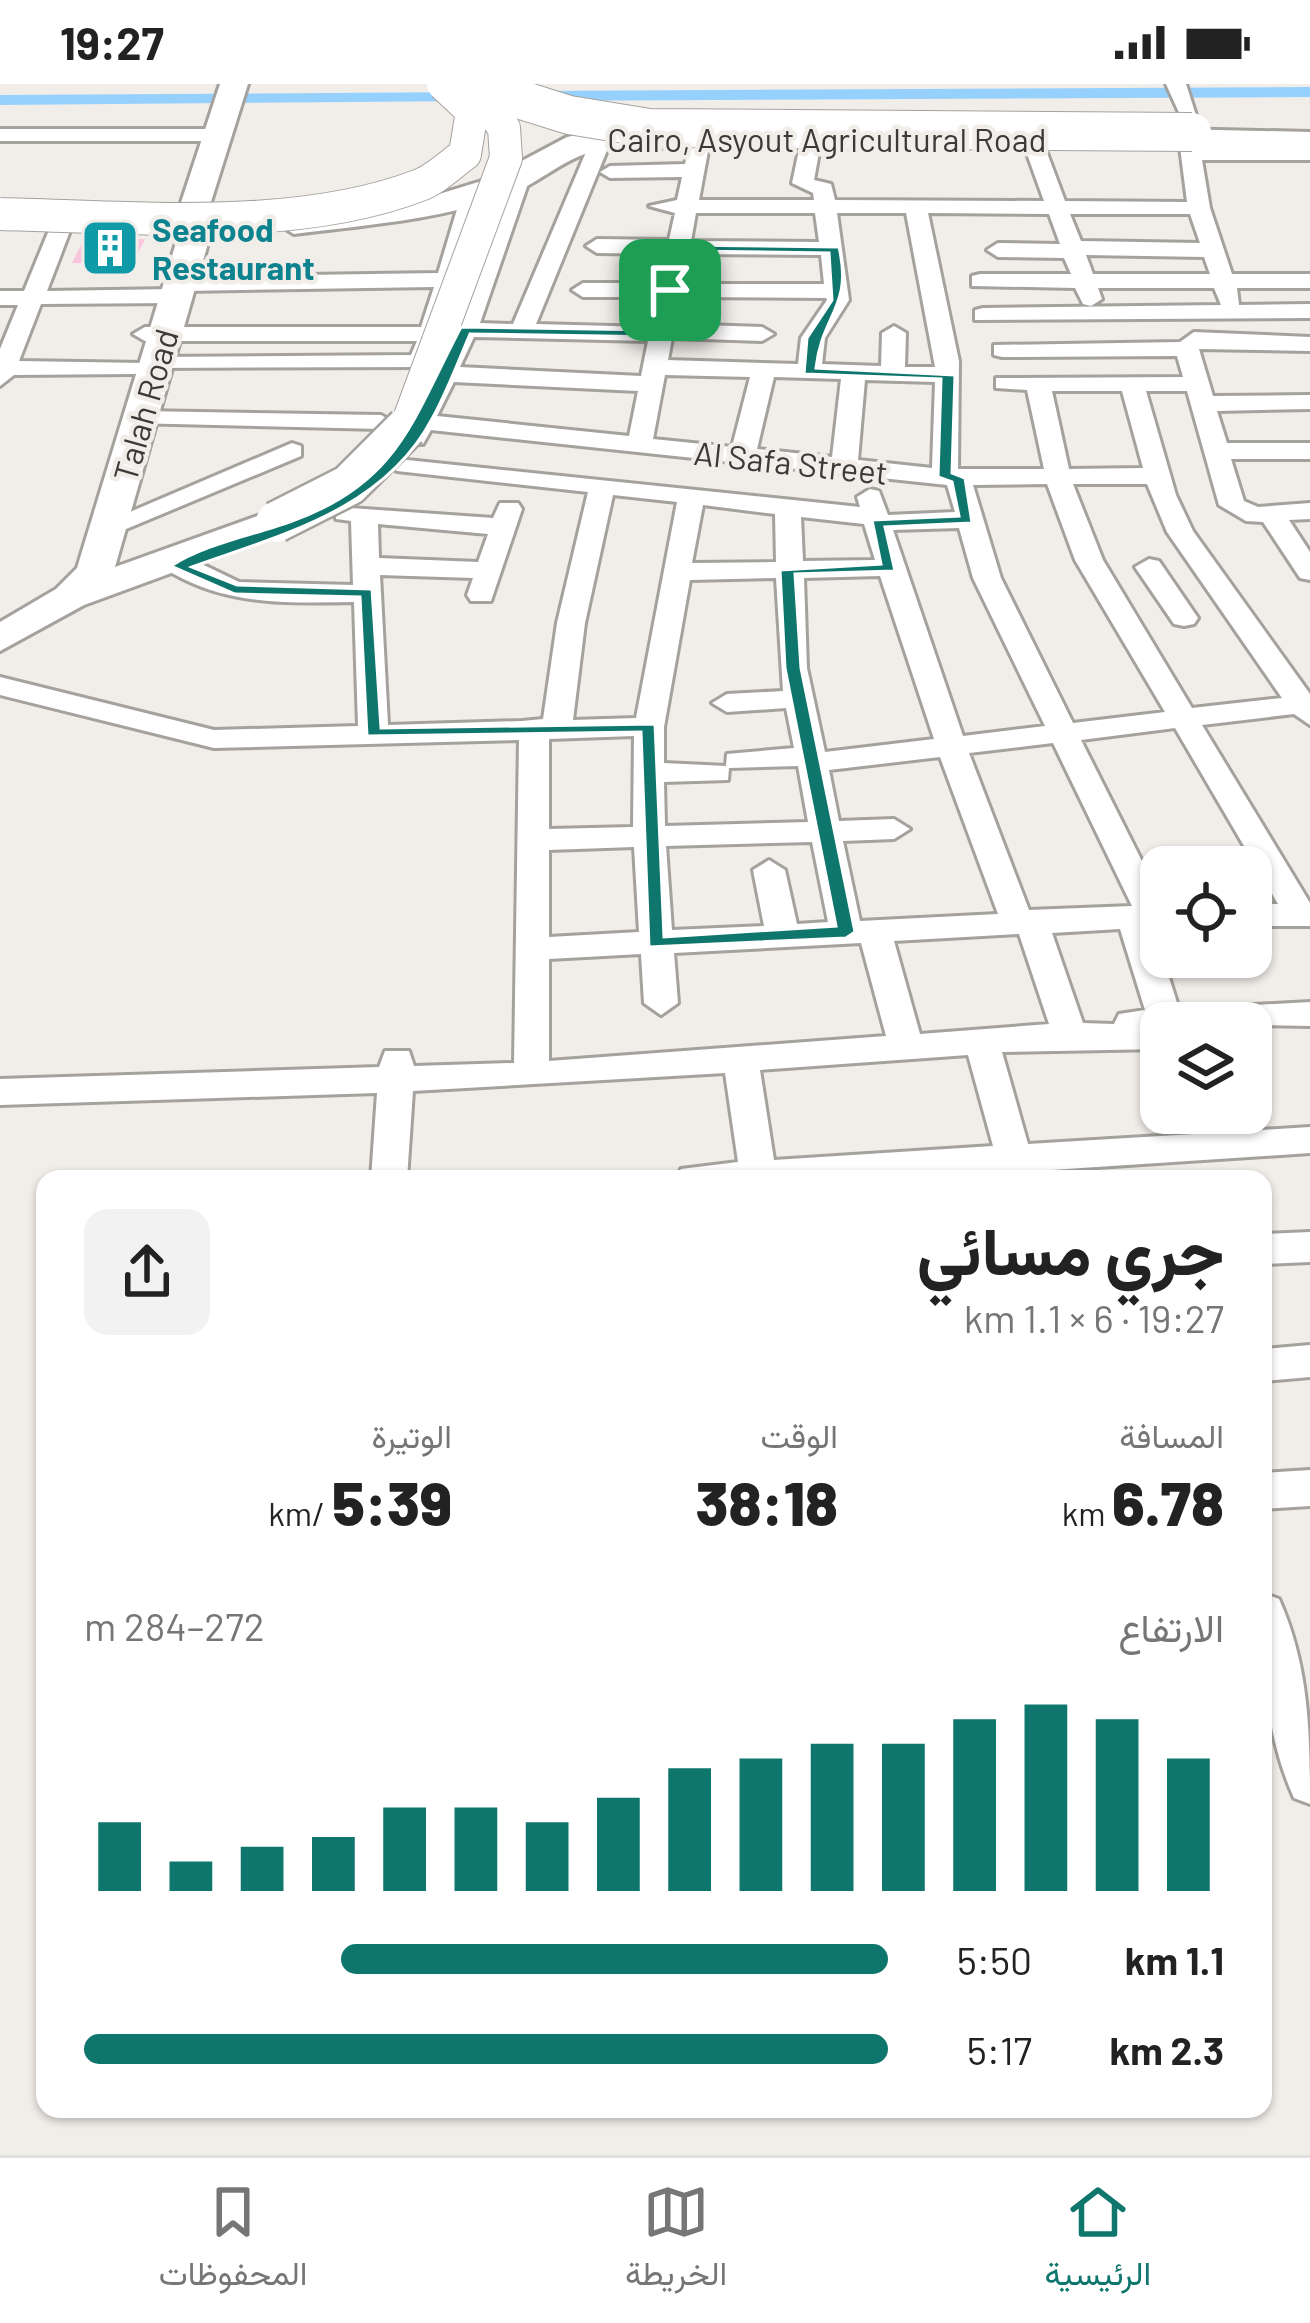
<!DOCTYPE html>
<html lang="ar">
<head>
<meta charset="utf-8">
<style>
  body { margin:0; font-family:Barlow,Vazirmatn,sans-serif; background:#f2f2f2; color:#222; direction:rtl; height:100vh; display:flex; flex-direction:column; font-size:45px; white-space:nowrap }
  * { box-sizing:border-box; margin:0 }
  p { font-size:39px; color:#767676 }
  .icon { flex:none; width:66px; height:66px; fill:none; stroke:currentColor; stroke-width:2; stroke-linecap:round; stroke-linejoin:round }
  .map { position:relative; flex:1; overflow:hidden; direction:ltr }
  .drawer { position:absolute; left:36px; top:1086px; width:1236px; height:948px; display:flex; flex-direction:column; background:#fff; border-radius:24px; box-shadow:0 3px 9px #0004; direction:rtl }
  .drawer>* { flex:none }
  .controls { position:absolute; left:1140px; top:762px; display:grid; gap:24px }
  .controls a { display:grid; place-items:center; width:132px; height:132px; border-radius:24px; background:#fff; box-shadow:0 3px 9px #0004; font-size:60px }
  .pin { position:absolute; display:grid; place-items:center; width:102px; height:102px; color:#fff; margin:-51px; border-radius:24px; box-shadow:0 6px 18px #0006 }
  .round { display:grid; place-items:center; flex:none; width:126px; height:126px; border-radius:24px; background:#f2f2f2 }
  .head { display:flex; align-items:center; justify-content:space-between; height:204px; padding:0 48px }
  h1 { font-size:66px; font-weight:800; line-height:90px }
  .figures { display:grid; grid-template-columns:repeat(3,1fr); gap:18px; height:204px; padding:12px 48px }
  .figures div { display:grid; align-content:center }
  .figures b { font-size:60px; font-weight:800 }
  .figures small { font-size:33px; font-weight:400 }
  .figures p { font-size:33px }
  .chart { height:336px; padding:24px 48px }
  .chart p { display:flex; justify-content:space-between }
  .chart svg { width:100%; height:216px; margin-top:12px; stroke:#0f766e; stroke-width:6 }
  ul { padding:0 48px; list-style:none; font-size:39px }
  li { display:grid; grid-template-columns:192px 144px 1fr; align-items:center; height:90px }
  li i { height:30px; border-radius:15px; background:#0f766e }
  .status { display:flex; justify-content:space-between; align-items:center; height:84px; padding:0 60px; background:#fff; direction:ltr }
  .status svg { height:33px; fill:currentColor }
  .tab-bar { display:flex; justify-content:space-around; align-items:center; height:168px; border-top:3px solid #e0e0e0; background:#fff; font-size:33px; color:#767676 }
  .tab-bar a { display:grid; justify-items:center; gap:6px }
  .tab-bar .on { color:#0f766e }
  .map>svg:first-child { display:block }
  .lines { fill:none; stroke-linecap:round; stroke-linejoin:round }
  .canal { fill:#96d1fe; fill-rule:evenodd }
  .building { fill:#fac6de }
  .minor-casing { stroke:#a5a29e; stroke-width:6 }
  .secondary-casing { stroke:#a5a29e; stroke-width:6 }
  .trunk-casing { stroke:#a5a29e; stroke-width:6 }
  .minor { fill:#fff; fill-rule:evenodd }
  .secondary { fill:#fff; fill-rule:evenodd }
  .trunk { fill:#fff; fill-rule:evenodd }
  .secondary-bridge-far1-casing { stroke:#a5a29e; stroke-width:34; stroke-linecap:butt }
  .secondary-bridge-casing { stroke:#a5a29e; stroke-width:45; stroke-linecap:butt }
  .trunk-bridge-casing { stroke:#a5a29e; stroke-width:40; stroke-linecap:butt }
  .secondary-bridge-far1 { stroke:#fff; stroke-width:32 }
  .secondary-bridge { stroke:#fff; stroke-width:40 }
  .trunk-bridge { stroke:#fff; stroke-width:38 }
  .route { fill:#0f766e; stroke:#fff; stroke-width:3; fill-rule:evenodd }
  .labels { text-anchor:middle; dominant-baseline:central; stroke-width:9; stroke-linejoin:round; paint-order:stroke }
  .far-street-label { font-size:33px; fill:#3b3a38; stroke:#f1ede9 }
  .far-culture-label { font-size:33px; font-weight:bold; fill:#0d838f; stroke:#f1ede9; text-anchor:start }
</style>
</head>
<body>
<div class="status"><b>19:27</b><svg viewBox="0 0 49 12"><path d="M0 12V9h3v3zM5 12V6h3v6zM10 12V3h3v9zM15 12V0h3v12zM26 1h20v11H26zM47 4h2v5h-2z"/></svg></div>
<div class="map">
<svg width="1310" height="2071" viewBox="0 0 1310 2071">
  <rect width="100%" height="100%" fill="#f1ede9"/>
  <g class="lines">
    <path class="canal" d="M1310 3V13L526 17 517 12 526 7Z
      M480 8 483 12 474 17 0 21V11Z"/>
  </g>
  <path class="building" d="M85 153 102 154 145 155 133 180 72 179Z"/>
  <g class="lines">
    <defs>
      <path id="minor" d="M1166 0H1186L1200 44H1186Z
        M0 45H218L228 51 218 57H0Z
        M701 45 711 51 699 116H814L813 109 792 99 802 52 812 46 822 52 814 96 831 100 835 116 1044 117 1021 53 1031 47 1041 53 1065 117 1187 118 1179 55 1189 49 1196 51 1201 64H1310V76H1202L1210 124 1232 190H1310V204H1237L1239 221 1310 220V234L975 236V226L983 224 1221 221 1214 204H1098L1102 215 1091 222 1083 220 1075 204 972 202V192L980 190H1071L1064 174 998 173 987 166 998 159 1060 160 1049 130 928 129 959 277 958 385H1044L1027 306 996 304V294L1183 293 1177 272 1002 273 994 271V261L1180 258 1194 248 1310 253V267L1199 265 1213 312 1310 311V325L1217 327 1227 359H1310V375H1231L1244 417 1258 423 1310 419V435L1289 436 1310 468V496L1300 494 1263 438 1246 437 1219 421 1187 307H1146L1176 411 1193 447 1310 610V641L1294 630 1202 641 1310 819V842H1251V820H1278L1175 644 1081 656 1161 815V843H1153L1179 925 1310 918V942L1161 939V965L1002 968 1028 1060 1310 1043V1069L1036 1087 1038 1095H1002L1000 1089 676 1095 681 1085 738 1078 725 989 413 1007 407 1095H371L377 1009 0 1021V995L379 983 385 967H409L414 982 514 979 519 656 214 664 0 611V593L214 646 358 642 354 518C285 519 220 522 161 482V470H181L239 498 353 501 351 437 336 435V423L493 434 500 419H518L522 425 491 517H471L467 511 473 494 380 491 388 641 522 637 543 635 557 539 588 408 397 387 384 379 388 374 860 423 857 413 870 405 879 407 888 431 955 428 947 401 431 346 423 360H405L401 355 454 246 514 87 531 91 480 239 513 240 592 54 602 48 612 54 536 240 651 243 657 213H583L572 206 583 199H660L666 170 597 169 586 162 597 155 669 156 675 129 649 122 677 116 682 93 610 94 600 88 610 82 685 80 691 51ZM696 129H815L819 158 691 157ZM837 129H906L935 283H905L906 249 894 242 882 249 881 282 822 280 825 254 849 216ZM1070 130H1190L1200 159 1081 157ZM689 170 821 171 824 200H683ZM1086 171 1204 173 1210 190H1093ZM680 213 826 214 827 216 801 254 798 280 668 276 672 254 762 257 774 250 762 243 675 240ZM474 253 648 257 641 292 460 283ZM665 291 750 293 732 363 653 355ZM774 293 841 295 832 373 757 365ZM865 296 935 298 932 384 858 376ZM454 298 638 307 629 352 437 332ZM1052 307H1122L1143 384 1069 385ZM1047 400 1075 476 1165 628 1073 639 1001 494 973 401ZM1073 400H1147L1167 448 1282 614 1192 624 1103 476ZM613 411 677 418 636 634 573 636 585 539ZM703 421 775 430 776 478 692 479ZM801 433 864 440 875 476 803 477ZM378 440 488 450 478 478 379 474ZM959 444 973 494 1045 642 963 652 893 446ZM880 492 934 655 825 668 807 584 804 494ZM776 494 783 607 727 610 712 619 727 628 786 624 794 664 727 670 726 682 664 679V643L690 496ZM634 652 633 743 549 745V655ZM1053 659 1132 822 1029 826 969 669ZM940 673 998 830 860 837 843 757 894 755 910 745 894 735 839 737 829 686ZM798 682 808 738 665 742 664 698 728 696 729 684ZM812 758 828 838 797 840 785 786 769 776 753 786 764 842 672 846 666 762ZM634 763 639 848 549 853V766ZM1120 845 1145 926 1119 930 1114 940 1083 939 1052 849ZM1019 850 1049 940 920 950 894 857ZM861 859 886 952 549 977V875L641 870 644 919 661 931 678 919 674 869ZM968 971 993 1062 774 1076 760 986Z
        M472 106 483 112 437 270 425 283 147 284 135 290 14 291 0 302V265L18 221H0V207H24L54 134 73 139 47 207 173 205 169 200 180 193 438 189 461 112ZM434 203 421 243H145L133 250 145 257H417L411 271 156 273 144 279 19 277 41 220 176 219 187 212 183 207Z
        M141 327 381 331 393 338 381 345 132 339 129 334Z
        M292 359 301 362V372L119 448H101L97 442Z
        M1149 475 1159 477 1198 534 1194 540 1184 542 1174 540 1135 483Z
        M1310 1148V1178L1263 1180V1150Z
        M1310 1261V1293L1263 1297V1265Z
        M1310 1386V1422L1263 1425V1389Z
        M1263 1509 1279 1515C1309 1582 1310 1648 1310 1720L1294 1714C1264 1647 1263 1581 1263 1509Z"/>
      <path id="secondary" d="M220 0H248L204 140 211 149 115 483 263 430H289L295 438 289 446 84 521 0 567V538L56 505 77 484 179 149 174 140Z"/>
      <path id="trunk" d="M623 41H680L697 51C682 71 624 61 598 66 565 73 538 100 506 112 437 136 366 141 294 150L276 139 294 128 436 111 488 95 567 53Z
        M1130 44 1310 48V68L1118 61 1113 54Z"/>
    </defs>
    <use href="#minor" class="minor-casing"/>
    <use href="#secondary" class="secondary-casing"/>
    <use href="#trunk" class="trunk-casing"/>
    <use href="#minor" class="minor"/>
    <use href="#secondary" class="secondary"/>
    <use href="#trunk" class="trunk"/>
    <defs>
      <path id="secondary-bridge-far1" d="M0 130C130 133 297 149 420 101 436 95 451 80 465 70L472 27 443 0
        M405 346 506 74 504 44 476 4"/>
      <path id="secondary-bridge" d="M276 438 349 401 407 343"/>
      <path id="trunk-bridge" d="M471 0 569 31 649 44 1192 48"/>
    </defs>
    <use href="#secondary-bridge-far1" class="secondary-bridge-far1-casing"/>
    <use href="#secondary-bridge" class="secondary-bridge-casing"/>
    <use href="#trunk-bridge" class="trunk-bridge-casing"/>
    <use href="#secondary-bridge-far1" class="secondary-bridge-far1"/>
    <use href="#secondary-bridge" class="secondary-bridge"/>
    <use href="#trunk-bridge" class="trunk-bridge"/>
  </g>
  <path class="route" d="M675 161 839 163C853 223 822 230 816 284L955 291 952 389 965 394 972 439 885 443 895 487 795 490 801 584 855 848 846 854 649 863 641 648 367 652 360 513 235 510 171 482C204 460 254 451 292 437 399 399 413 334 461 243L656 246ZM684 167 829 169 832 216 807 254 804 290 941 295 938 393 952 398 959 432 872 436 881 480 780 486 785 584 836 842 664 853 655 640 381 644 372 505 237 501 192 483C281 451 384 426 432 335 447 308 458 278 470 250L666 253Z"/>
  <defs>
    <symbol id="building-square" viewBox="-11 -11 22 22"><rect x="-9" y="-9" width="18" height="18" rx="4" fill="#0f9aa8" stroke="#f1ede9"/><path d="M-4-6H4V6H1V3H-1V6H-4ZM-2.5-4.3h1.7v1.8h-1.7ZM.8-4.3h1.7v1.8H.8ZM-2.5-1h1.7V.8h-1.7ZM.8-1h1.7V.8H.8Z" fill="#fff"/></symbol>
  </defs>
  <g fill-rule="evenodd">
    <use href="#building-square" x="77" y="131" width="66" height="66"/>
  </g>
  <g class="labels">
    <g class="far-street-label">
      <text x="827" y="55">Cairo, Asyout Agricultural Road</text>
      <text transform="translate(145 321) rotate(-74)">Talah Road</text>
      <text transform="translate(791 378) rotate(6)">Al Safa Street</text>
    </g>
    <g class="far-culture-label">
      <text x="152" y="145">Seafood<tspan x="152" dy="38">Restaurant</tspan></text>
    </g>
  </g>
</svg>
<div class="controls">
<a><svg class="icon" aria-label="locate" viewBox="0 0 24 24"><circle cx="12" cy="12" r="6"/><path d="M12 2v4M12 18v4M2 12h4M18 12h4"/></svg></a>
<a><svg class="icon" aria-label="layers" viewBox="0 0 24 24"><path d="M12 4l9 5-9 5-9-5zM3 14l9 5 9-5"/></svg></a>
</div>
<div class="pin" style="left:670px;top:206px;background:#1e9e55"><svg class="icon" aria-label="arrive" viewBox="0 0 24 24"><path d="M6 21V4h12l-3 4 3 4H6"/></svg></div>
<section class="drawer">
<div class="head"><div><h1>جري مسائي</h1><p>19:27 · 6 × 1.1 km</p></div><a class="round"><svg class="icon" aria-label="share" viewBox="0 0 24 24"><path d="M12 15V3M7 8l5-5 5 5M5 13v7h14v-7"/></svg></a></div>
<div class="figures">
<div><p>المسافة</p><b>6.78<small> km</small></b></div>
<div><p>الوقت</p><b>38:18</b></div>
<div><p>الوتيرة</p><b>5:39<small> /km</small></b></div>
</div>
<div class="chart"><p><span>الارتفاع</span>272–284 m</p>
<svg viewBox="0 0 160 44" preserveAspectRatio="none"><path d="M5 44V30M15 44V38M25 44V35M35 44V33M45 44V27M55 44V27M65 44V30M75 44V25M85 44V19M95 44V17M105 44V14M115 44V14M125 44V9M135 44V6M145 44V9M155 44V17"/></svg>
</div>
<ul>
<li><b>1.1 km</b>5:50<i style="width:68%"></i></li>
<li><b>2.3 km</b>5:17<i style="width:100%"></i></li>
</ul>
</section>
</div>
<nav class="tab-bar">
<a class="on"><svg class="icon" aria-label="home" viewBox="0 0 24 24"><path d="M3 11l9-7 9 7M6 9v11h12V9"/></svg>الرئيسية</a>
<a><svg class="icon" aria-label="map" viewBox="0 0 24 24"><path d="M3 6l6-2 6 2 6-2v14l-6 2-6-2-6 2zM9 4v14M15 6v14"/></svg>الخريطة</a>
<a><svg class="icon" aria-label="saved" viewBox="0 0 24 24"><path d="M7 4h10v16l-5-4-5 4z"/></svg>المحفوظات</a>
</nav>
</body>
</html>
